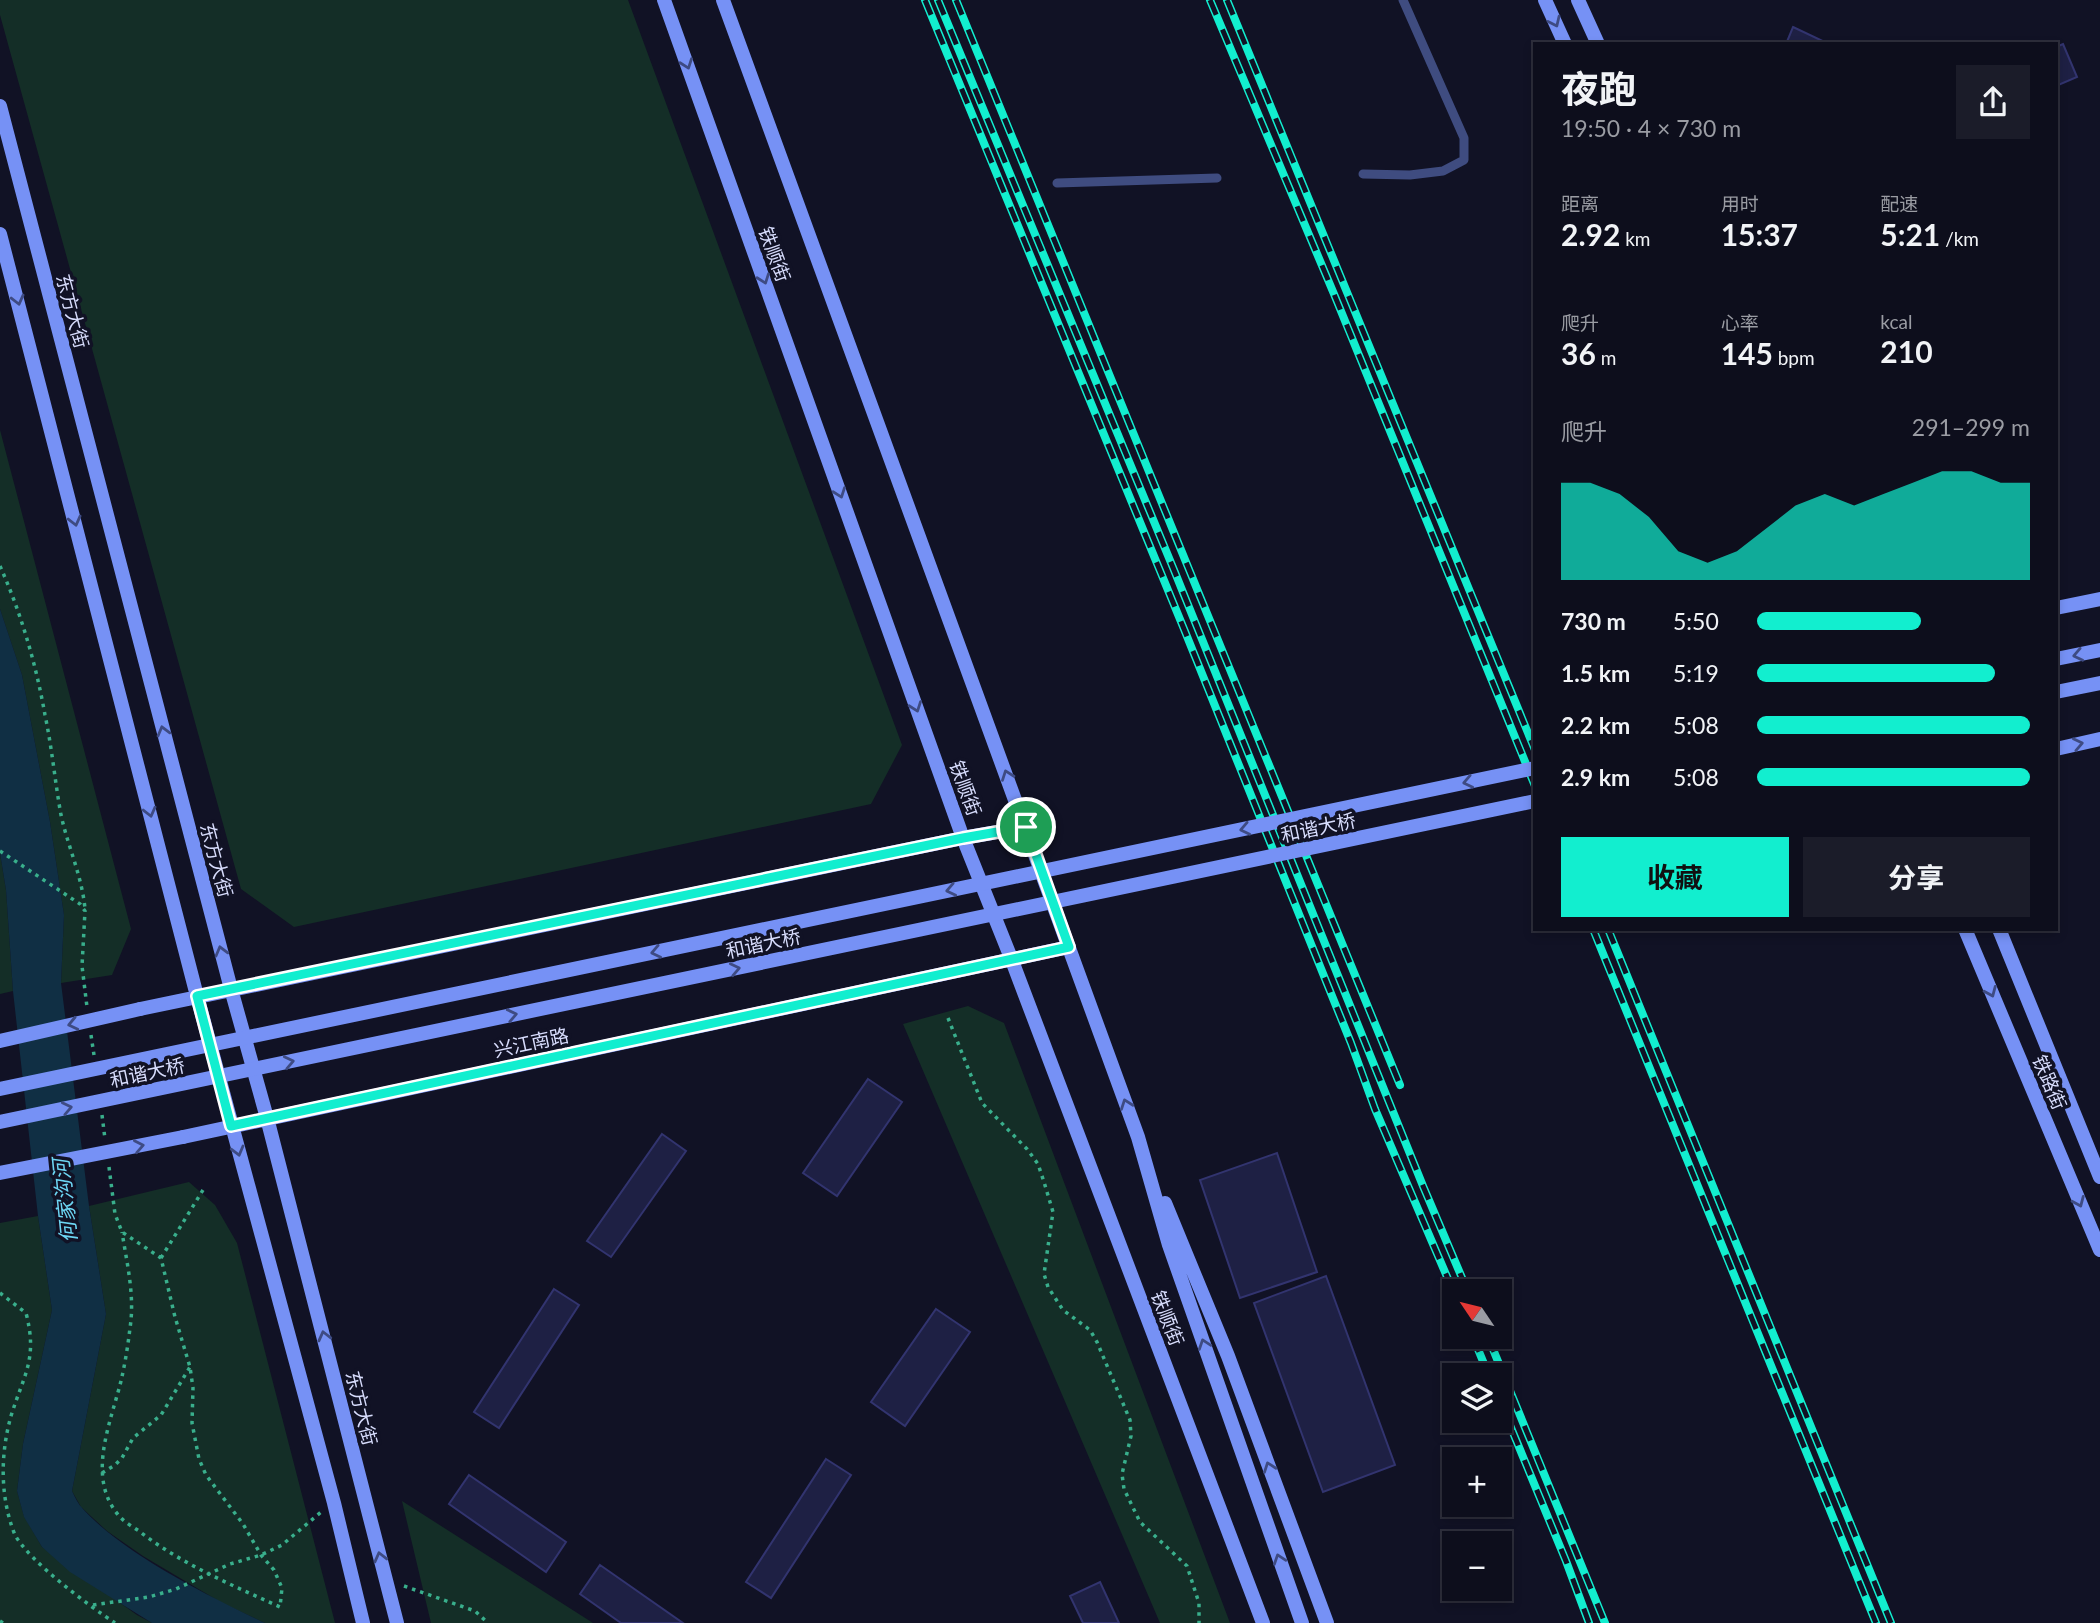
<!DOCTYPE html>
<html lang="zh">
<head>
<meta charset="utf-8">
<style>
  body { margin:0; font-family:Lato,"Noto Sans SC",sans-serif; background:#1b1c29; color:#f1f3f6; height:100vh; display:flex; flex-direction:column; font-size:26px; white-space:nowrap }
  * { box-sizing:border-box; margin:0 }
  p { font-size:23px; color:#9a9ca3 }
  .icon { flex:none; width:38px; height:38px; fill:none; stroke:currentColor; stroke-width:2; stroke-linecap:round; stroke-linejoin:round }
  .map { position:relative; flex:1; overflow:hidden }
  .sheet { position:absolute; left:1533px; top:42px; width:525px; height:889px; display:flex; flex-direction:column; background:#0d0e1c; border-radius:0px; box-shadow:0 4px 10px #0003,0 0 0 2px #2d2e3b }
  .sheet>* { flex:none }
  .needle { width:46px; rotate:305deg }
  .tools { position:absolute; left:1442px; top:1279px; display:grid; gap:14px }
  .tools a { display:grid; place-items:center; width:70px; height:70px; border-radius:0px; background:#0d0e1c; box-shadow:0 4px 10px #0003,0 0 0 2px #2d2e3b; font-size:35px }
  .pin { position:absolute; display:grid; place-items:center; width:60px; height:60px; color:#fff; margin:-30px; border:4px solid #fff; border-radius:50%; box-shadow:0 2px 7px #0007 }
  .round { display:grid; place-items:center; flex:none; width:74px; height:74px; border-radius:0px; background:#1b1c29 }
  .summary { display:flex; align-items:center; justify-content:space-between; height:119px; padding:0 28px }
  h1 { font-size:38px; font-weight:700; line-height:52px }
  .stats { display:grid; grid-template-columns:repeat(3,1fr); gap:10px; height:119px; padding:7px 28px }
  .stats div { display:grid; align-content:center }
  .stats b { font-size:30px; font-weight:700 }
  .stats small { font-size:19px; font-weight:400 }
  .stats p { font-size:19px }
  .chart { height:196px; padding:14px 28px }
  .chart p { display:flex; justify-content:space-between }
  .chart svg { width:100%; height:126px; margin-top:7px; fill:#12eecf; opacity:.7 }
  .action { display:flex; gap:14px; margin-top:auto; padding:14px 28px }
  .action a { flex:1; height:80px; border-radius:0px; background:#12eecf; color:#111; font-size:28px; font-weight:700; line-height:80px; text-align:center }
  .action a+a { background:#1b1c29; color:#f1f3f6 }
  ul { padding:0 28px; list-style:none; font-size:23px }
  li { display:grid; grid-template-columns:112px 84px 1fr; align-items:center; height:52px }
  li i { height:18px; border-radius:9px; background:#12eecf }
  .map>svg:first-child { display:block }
  .green { fill:#142e27 }
  .water { fill:#102f44 }
  .building { fill:#1e2044; stroke:#32346f; stroke-width:2 }
  .lines { fill:none; stroke-linecap:round; stroke-linejoin:round }
  .path { stroke:#39af8c; stroke-width:3.5; stroke-dasharray:3.5 5; stroke-linecap:butt }
  .lane { stroke:#3f4c80; stroke-width:9 }
  .secondary { stroke:#7691f5; stroke-width:14 }
  .rail-casing { stroke:#12eecf; stroke-width:8 }
  .rail { stroke:#111225; stroke-width:5; stroke-dasharray:16; stroke-linecap:butt }
  .secondary-bridge { stroke:#7691f5; stroke-width:14 }
  .oneway { stroke:#3e4b83 }
  .route-casing { stroke:#fff; stroke-width:14 }
  .route { stroke:#12eecf; stroke-width:9 }
  .labels { text-anchor:middle; dominant-baseline:central; stroke-width:7; stroke-linejoin:round; paint-order:stroke }
  .street-label { font-size:19px; fill:#d7dcfc; stroke:#111225 }
  .water-label { font-size:21px; font-style:italic; fill:#6dd6f4; stroke:#111225 }
</style>
</head>
<body>
<div class="map">
<svg width="2100" height="1623" viewBox="0 0 2100 1623">
  <rect width="100%" height="100%" fill="#111225"/>
  <path class="green" d="M0 0H628L902 745 871 804 294 927 241 889 0 15Z
    M0 430 131 929 112 975 61 983 64 915 50 822 22 675 0 609Z
    M0 853 6 890 13 991 0 994Z
    M968 1006 1004 1023 1230 1623H1160L903 1024Z
    M189 1182 215 1205 237 1243 335 1623H265L222 1603 143 1556 107 1531 81 1507 72 1491 106 1314 89 1206Z
    M38 1216 52 1310 23 1444 17 1491 24 1516 42 1547 137 1615 152 1623H0V1223Z
    M402 1501 593 1623H431Z"/>
  <path class="water" d="M0 609 22 675 50 822 64 915 61 983 89 1206 106 1314 72 1491C75 1497 78 1504 83 1509 124 1554 210 1597 265 1623H152L70 1572 42 1547 24 1517 17 1491 23 1444 52 1310 38 1216 13 991 6 890 0 853Z"/>
  <path class="building" d="M1793 27 1827 43 1826 44H1786Z
    M2063 44 2077 77 2056 86V47Z
    M868 1079 902 1102 837 1196 803 1173Z
    M662 1134 686 1151 611 1257 587 1241Z
    M1277 1153 1317 1272 1240 1298 1200 1180Z
    M1326 1276 1395 1465 1323 1492 1254 1303Z
    M554 1289 579 1305 499 1428 474 1412Z
    M936 1309 970 1332 905 1426 871 1402Z
    M826 1459 851 1475 771 1598 746 1582Z
    M469 1475 566 1542 546 1572 449 1504Z
    M600 1565 683 1623H621L580 1594Z
    M1100 1582 1119 1623H1083L1070 1596Z"/>
  <g class="lines">
    <path class="path" d="M0 566C21 613 36 664 45 715 52 748 55 782 61 815 68 847 82 876 85 909
      M0 851 80 904 85 911 82 966 87 1007
      M948 1018 982 1103 1027 1149 1038 1164 1044 1182 1053 1212 1044 1274 1048 1287 1063 1310 1090 1330 1097 1342 1130 1420 1131 1436 1122 1474 1124 1489 1140 1522 1187 1566 1199 1603V1623
      M91 1035 94 1055
      M102 1115 105 1139
      M109 1167 115 1214 122 1232 161 1258 175 1317 190 1367 193 1388 192 1423 199 1459 206 1475 243 1524 261 1555 274 1570 282 1588 280 1607C232 1585 181 1564 139 1531 133 1527 126 1523 121 1518 85 1480 110 1425 121 1381 125 1364 128 1345 130 1328 135 1296 127 1264 122 1232
      M161 1258 203 1190
      M0 1293 26 1313C38 1359 24 1374 11 1416 0 1455 0 1498 15 1535 30 1562 88 1605 115 1623
      M102 1473 115 1465 122 1458 133 1438 161 1415 190 1367
      M404 1586 475 1611 488 1623
      M93 1605 149 1597 176 1589 230 1564 261 1555 282 1545 321 1512
      M0 1621 3 1623"/>
    <path class="lane" d="M1363 174 1410 175 1443 171 1464 160V138L1403 0
      M1057 183 1217 178"/>
    <path class="secondary" d="M664 0 963 838 1011 958 1263 1623
      M723 0 1138 1137 1169 1245 1302 1623
      M1545 0 1565 44
      M1578 0 1598 44
      M0 106 231 989 267 1118 397 1623
      M0 234 197 996 334 1503 363 1623
      M2056 608 2100 599
      M2056 659 2100 650
      M2056 692 2100 683
      M2056 749 2100 739
      M1965 929 2100 1250
      M1999 929 2100 1177
      M140 1009 963 838 1026 827
      M183 1137 1069 947
      M1165 1203 1228 1356 1327 1623"/>
    <defs>
      <path id="rail" d="M925 0 1184 629 1351 1043 1375 1109 1454 1293
        M938 0 1174 570 1423 1186 1468 1292
        M956 0 1400 1085
        M1210 0 1334 294 1535 786
        M1227 0 1535 750
        M1593 929 1876 1623
        M1608 929 1891 1623
        M1473 1337 1489 1376
        M1488 1337 1605 1623
        M1500 1401 1566 1561 1589 1623"/>
    </defs>
    <use href="#rail" class="rail-casing"/>
    <use href="#rail" class="rail"/>
    <path class="secondary-bridge" d="M0 1041 140 1009
      M0 1089 1535 768
      M0 1122 1535 801
      M0 1173 183 1137"/>
  </g>
  <defs><path id="oneway-chevron" d="M-2-3.5L2.5 0L-2 3.5" fill="none" stroke-width="1.6" stroke-linecap="round" stroke-linejoin="round" transform="scale(1.75)"/></defs>
  <g class="oneway">
    <use href="#oneway-chevron" transform="translate(1555 22) rotate(65)"/>
    <use href="#oneway-chevron" transform="translate(687 64) rotate(70)"/>
    <use href="#oneway-chevron" transform="translate(764 279) rotate(70)"/>
    <use href="#oneway-chevron" transform="translate(18 300) rotate(76)"/>
    <use href="#oneway-chevron" transform="translate(840 493) rotate(70)"/>
    <use href="#oneway-chevron" transform="translate(75 521) rotate(76)"/>
    <use href="#oneway-chevron" transform="translate(2078 655) rotate(168)"/>
    <use href="#oneway-chevron" transform="translate(916 707) rotate(70)"/>
    <use href="#oneway-chevron" transform="translate(163 731) rotate(-105)"/>
    <use href="#oneway-chevron" transform="translate(2078 744) rotate(-12)"/>
    <use href="#oneway-chevron" transform="translate(1007 775) rotate(-110)"/>
    <use href="#oneway-chevron" transform="translate(1468 782) rotate(168)"/>
    <use href="#oneway-chevron" transform="translate(150 812) rotate(76)"/>
    <use href="#oneway-chevron" transform="translate(1245 829) rotate(168)"/>
    <use href="#oneway-chevron" transform="translate(951 890) rotate(168)"/>
    <use href="#oneway-chevron" transform="translate(221 951) rotate(-105)"/>
    <use href="#oneway-chevron" transform="translate(656 952) rotate(168)"/>
    <use href="#oneway-chevron" transform="translate(735 969) rotate(-12)"/>
    <use href="#oneway-chevron" transform="translate(1991 992) rotate(67)"/>
    <use href="#oneway-chevron" transform="translate(512 1015) rotate(-12)"/>
    <use href="#oneway-chevron" transform="translate(73 1024) rotate(167)"/>
    <use href="#oneway-chevron" transform="translate(289 1062) rotate(-12)"/>
    <use href="#oneway-chevron" transform="translate(1126 1104) rotate(-110)"/>
    <use href="#oneway-chevron" transform="translate(67 1108) rotate(-12)"/>
    <use href="#oneway-chevron" transform="translate(139 1146) rotate(-11)"/>
    <use href="#oneway-chevron" transform="translate(238 1151) rotate(75)"/>
    <use href="#oneway-chevron" transform="translate(2079 1202) rotate(67)"/>
    <use href="#oneway-chevron" transform="translate(324 1336) rotate(-104)"/>
    <use href="#oneway-chevron" transform="translate(1204 1344) rotate(-109)"/>
    <use href="#oneway-chevron" transform="translate(1269 1467) rotate(-110)"/>
    <use href="#oneway-chevron" transform="translate(380 1557) rotate(-104)"/>
    <use href="#oneway-chevron" transform="translate(1279 1559) rotate(-109)"/>
  </g>
  <g class="lines">
    <defs>
      <path id="route" d="M1026 827 1069 947 231 1126 197 996 963 838Z"/>
    </defs>
    <use href="#route" class="route-casing"/>
    <use href="#route" class="route"/>
  </g>
  <g class="labels">
    <g class="street-label">
      <text transform="translate(775 254) rotate(70)">铁顺街</text>
      <text transform="translate(73 311) rotate(75)">东方大街</text>
      <text transform="translate(966 788) rotate(70)">铁顺街</text>
      <text transform="translate(1318 827) rotate(-12)">和谐大桥</text>
      <text transform="translate(217 860) rotate(75)">东方大街</text>
      <text transform="translate(763 943) rotate(-12)">和谐大桥</text>
      <text transform="translate(531 1042) rotate(-12)">兴江南路</text>
      <text transform="translate(147 1072) rotate(-12)">和谐大桥</text>
      <text transform="translate(2050 1082) rotate(67)">铁路街</text>
      <text transform="translate(1168 1318) rotate(69)">铁顺街</text>
      <text transform="translate(362 1408) rotate(76)">东方大街</text>
    </g>
    <g class="water-label">
      <text transform="translate(64 1201) rotate(-96)">何家沟河</text>
    </g>
  </g>
</svg>
<div class="tools">
<a><svg class="needle" viewBox="-14 -14 28 28"><path d="M0-13l5 13h-10z" fill="#e53935"/><path d="M0 13l5-13h-10z" fill="#9a9ca3"/></svg></a>
<a><svg class="icon" aria-label="layers" viewBox="0 0 24 24"><path d="M12 4l9 5-9 5-9-5zM3 14l9 5 9-5"/></svg></a>
<a>+</a>
<a>−</a>
</div>
<div class="pin" style="left:1026px;top:827px;background:#1e9e55"><svg class="icon" aria-label="arrive" viewBox="0 0 24 24"><path d="M6 21V4h12l-3 4 3 4H6"/></svg></div>
<section class="sheet">
<div class="summary"><div><h1>夜跑</h1><p>19:50 · 4 × 730 m</p></div><a class="round"><svg class="icon" aria-label="share" viewBox="0 0 24 24"><path d="M12 15V3M7 8l5-5 5 5M5 13v7h14v-7"/></svg></a></div>
<div class="stats">
<div><p>距离</p><b>2.92<small> km</small></b></div>
<div><p>用时</p><b>15:37</b></div>
<div><p>配速</p><b>5:21<small> /km</small></b></div>
</div>
<div class="stats">
<div><p>爬升</p><b>36<small> m</small></b></div>
<div><p>心率</p><b>145<small> bpm</small></b></div>
<div><p>kcal</p><b>210</b></div>
</div>
<div class="chart"><p><span>爬升</span>291–299 m</p>
<svg viewBox="0 0 160 44" preserveAspectRatio="none"><path d="M0 44V10L10 10L20 14L30 22L40 34L50 38L60 34L70 26L80 18L90 14L100 18L110 14L120 10L130 6L140 6L150 10L160 10V44z"/></svg>
</div>
<ul>
<li><b>730 m</b>5:50<i style="width:60%"></i></li>
<li><b>1.5 km</b>5:19<i style="width:87%"></i></li>
<li><b>2.2 km</b>5:08<i style="width:100%"></i></li>
<li><b>2.9 km</b>5:08<i style="width:100%"></i></li>
</ul>
<div class="action"><a>收藏</a><a>分享</a></div>
</section>
</div>
</body>
</html>
